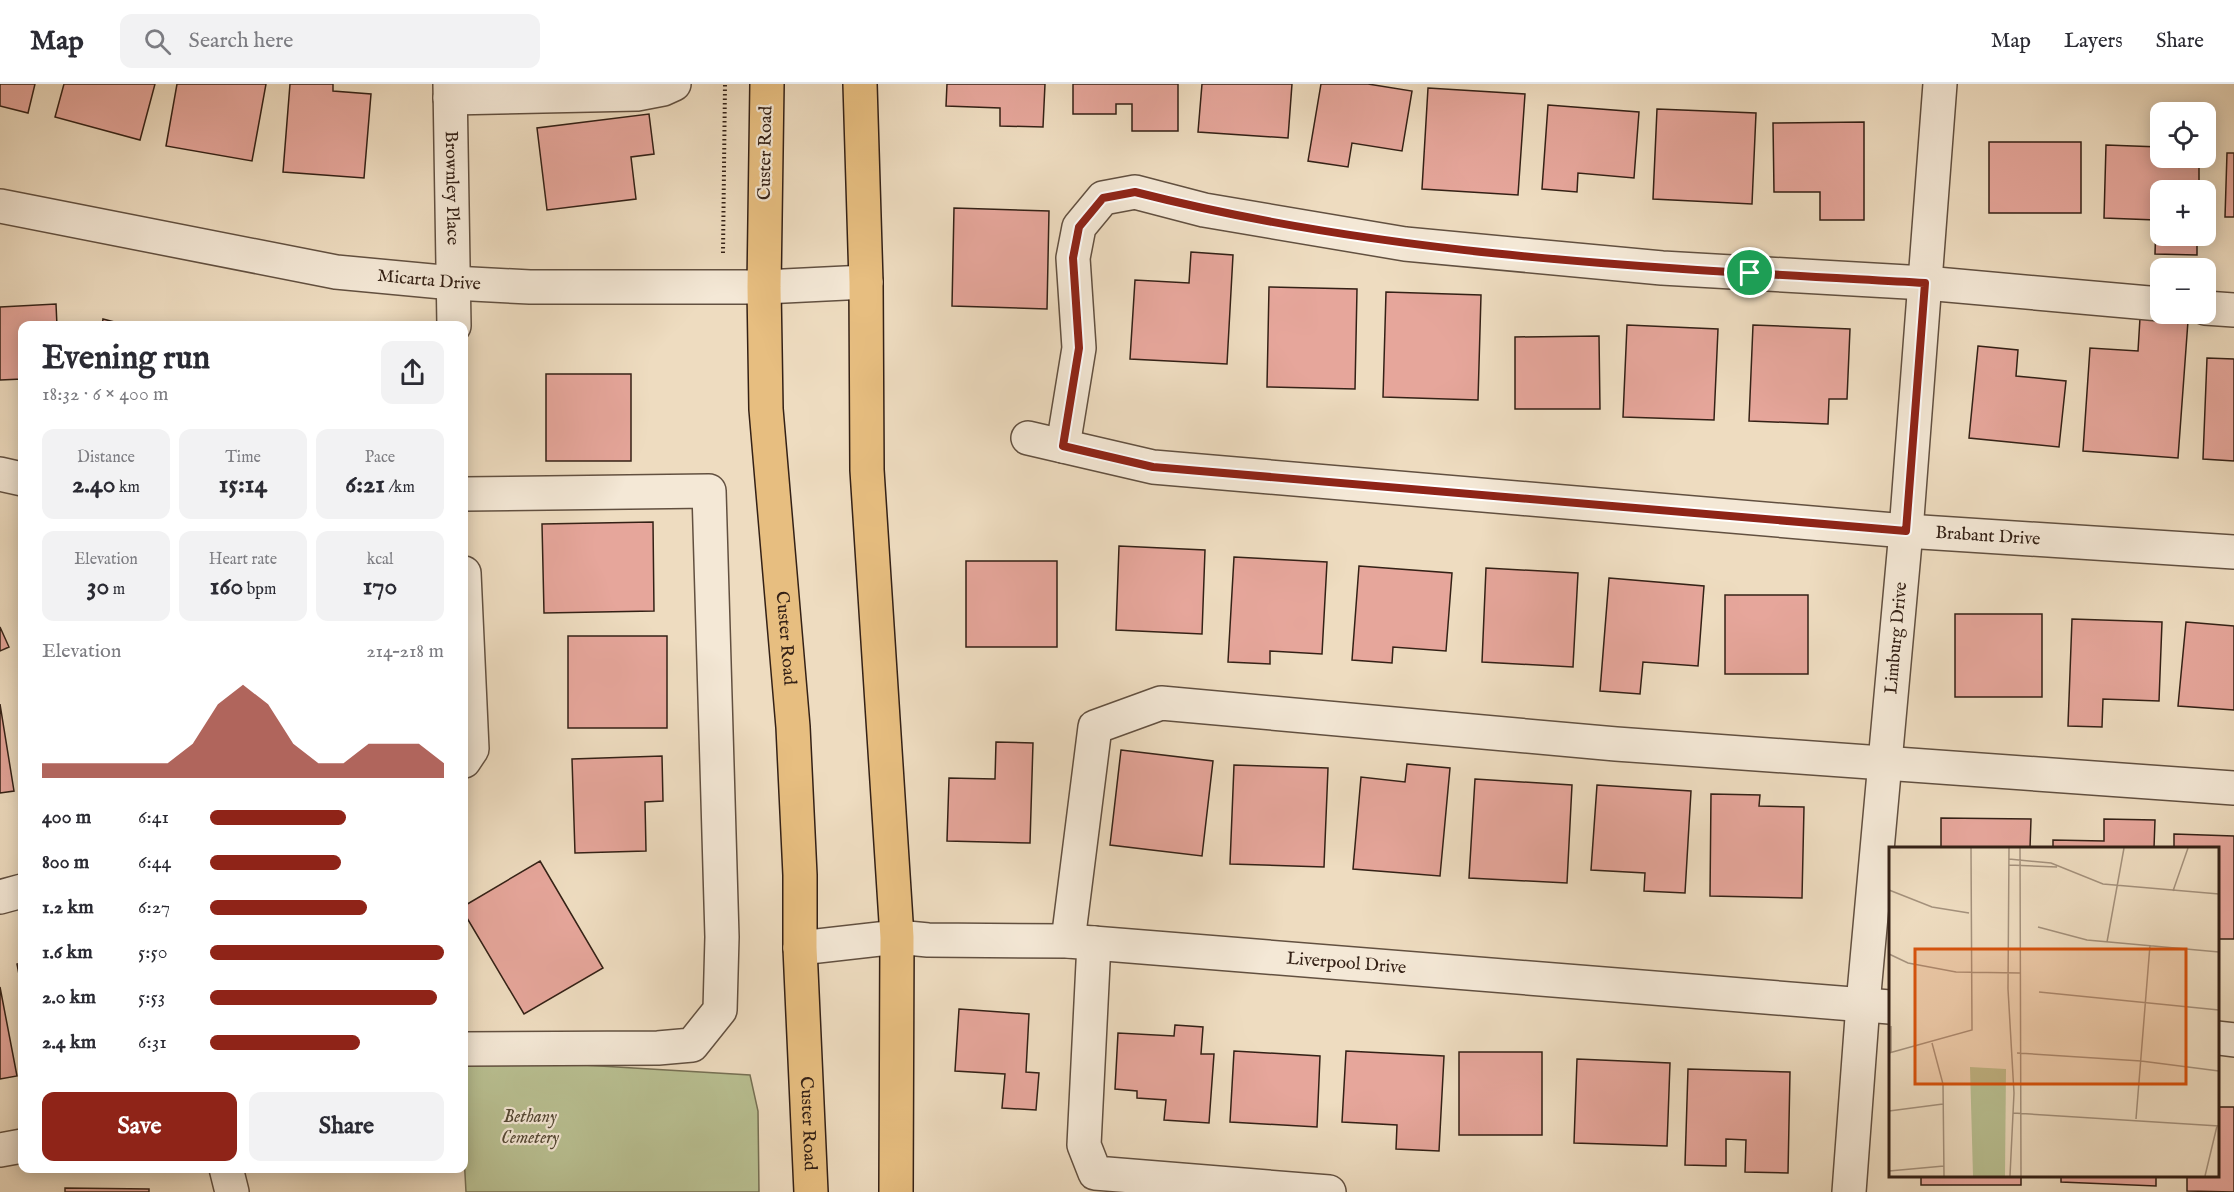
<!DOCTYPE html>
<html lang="en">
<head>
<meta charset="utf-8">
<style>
  body { margin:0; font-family:"IM FELL English",serif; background:#f2f2f3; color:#2b2b33; height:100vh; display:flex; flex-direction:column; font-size:22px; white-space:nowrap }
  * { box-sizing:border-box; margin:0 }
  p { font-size:20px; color:#7c7c81 }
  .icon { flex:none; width:33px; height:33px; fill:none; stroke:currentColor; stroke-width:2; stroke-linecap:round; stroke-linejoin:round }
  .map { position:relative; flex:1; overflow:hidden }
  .side { position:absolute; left:18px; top:237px; width:450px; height:852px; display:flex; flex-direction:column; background:#fff; border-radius:12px; box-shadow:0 3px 15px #0003 }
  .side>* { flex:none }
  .tools { position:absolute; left:2150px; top:18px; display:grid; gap:12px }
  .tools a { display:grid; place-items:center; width:66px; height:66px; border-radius:12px; background:#fff; box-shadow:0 3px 15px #0003; font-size:30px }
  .pin { position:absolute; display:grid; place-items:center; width:51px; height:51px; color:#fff; margin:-26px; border:3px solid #fff; border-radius:50%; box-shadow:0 2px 6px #0007 }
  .round { display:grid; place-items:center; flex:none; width:63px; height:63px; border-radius:12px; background:#f2f2f3 }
  .headline { display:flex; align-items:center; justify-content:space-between; height:102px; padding:0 24px }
  h1 { font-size:33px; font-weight:700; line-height:45px }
  .stats { display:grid; grid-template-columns:repeat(3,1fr); gap:9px; height:102px; padding:6px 24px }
  .stats div { display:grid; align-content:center; border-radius:12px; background:#f2f2f3; text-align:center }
  .stats b { font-size:26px; font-weight:700 }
  .stats small { font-size:16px; font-weight:400 }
  .stats p { font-size:16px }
  .chart { height:168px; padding:12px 24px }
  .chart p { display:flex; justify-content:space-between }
  .chart svg { width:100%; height:108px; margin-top:6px; fill:#8f2418; opacity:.7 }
  .primary-button { display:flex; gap:12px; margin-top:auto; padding:12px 24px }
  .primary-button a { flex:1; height:69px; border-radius:12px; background:#8f2418; color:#fff; font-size:24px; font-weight:700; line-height:69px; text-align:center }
  .primary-button a+a { background:#f2f2f3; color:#2b2b33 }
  ul { padding:0 24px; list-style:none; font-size:20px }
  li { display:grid; grid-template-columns:96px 72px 1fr; align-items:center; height:45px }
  li i { height:15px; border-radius:8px; background:#8f2418 }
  header { display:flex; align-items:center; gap:36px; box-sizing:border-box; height:84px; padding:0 30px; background:#fff; border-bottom:2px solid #e1e1e2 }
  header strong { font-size:28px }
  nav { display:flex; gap:33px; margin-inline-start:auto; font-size:21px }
  .search { width:420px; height:54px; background:#f2f2f3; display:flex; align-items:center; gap:15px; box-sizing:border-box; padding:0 21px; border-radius:12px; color:#7c7c81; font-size:22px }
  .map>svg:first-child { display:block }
  .green { fill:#b9c092; stroke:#767054; stroke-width:1.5 }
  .building { fill:#e6a69b; stroke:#342116; stroke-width:1.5 }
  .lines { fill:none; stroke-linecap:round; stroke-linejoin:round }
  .minor-casing { stroke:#625040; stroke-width:36 }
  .major-casing { stroke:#342116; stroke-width:36 }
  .path { stroke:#342116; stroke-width:4; stroke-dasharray:1.5 3; stroke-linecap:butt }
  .minor { stroke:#f4e8d6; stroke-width:33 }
  .major { stroke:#e7be80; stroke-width:33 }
  .route-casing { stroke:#fff; stroke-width:12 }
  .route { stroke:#8f2418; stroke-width:8 }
  .labels { text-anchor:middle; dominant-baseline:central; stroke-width:4.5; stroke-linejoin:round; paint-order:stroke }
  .street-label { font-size:18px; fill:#342116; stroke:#f4e8d6 }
  .park-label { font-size:18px; font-style:italic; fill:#554935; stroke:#f4e8d6 }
  .inset-road { fill:none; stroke:#a4917c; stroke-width:1.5 }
  .view { fill:#d6530d; fill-opacity:0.15; stroke:#d6530d; stroke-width:3 }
  .inset-edge { fill:none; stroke:#342116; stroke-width:3 }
</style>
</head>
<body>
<header>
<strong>Map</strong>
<div class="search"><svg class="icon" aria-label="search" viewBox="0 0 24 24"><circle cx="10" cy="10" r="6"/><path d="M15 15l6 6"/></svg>Search here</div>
<nav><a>Map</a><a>Layers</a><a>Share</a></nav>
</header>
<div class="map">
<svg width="2234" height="1108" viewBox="0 0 2234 1108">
  <rect width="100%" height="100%" fill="#eedcc0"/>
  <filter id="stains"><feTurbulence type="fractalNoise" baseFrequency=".00333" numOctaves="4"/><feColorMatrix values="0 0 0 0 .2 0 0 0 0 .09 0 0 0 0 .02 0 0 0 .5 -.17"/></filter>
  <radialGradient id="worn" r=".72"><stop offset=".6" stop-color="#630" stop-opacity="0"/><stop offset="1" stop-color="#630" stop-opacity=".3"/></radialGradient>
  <path class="green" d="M464 974 750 991 758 1027 759 1108H466L464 1072Z"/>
  <path class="building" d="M0 0H35L28 29 0 22Z
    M64 0H155L140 56 55 33Z
    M177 0H266L252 77 166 62Z
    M290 0H333V7L371 10 364 94 283 88Z
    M947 0H1045L1043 43 1000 42V24L946 22Z
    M1073 0H1178V47H1132V20H1116V30H1073Z
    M1202 0H1292L1288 54 1198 48Z
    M1321 0H1368L1412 7 1402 67 1352 59 1348 83 1308 77Z
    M1428 4 1525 10 1518 111 1422 105Z
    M1548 21 1639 28 1634 94 1578 89 1577 108 1542 105Z
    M1657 25 1756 29 1752 120 1653 115Z
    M649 30 654 70 631 73 636 115 547 126 537 44Z
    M1864 38V136H1820V108H1774L1773 39Z
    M1989 58H2081V129H1989Z
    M2106 61 2160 63V74H2199V106H2160V152H2197V171L2155 170 2156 136 2104 134Z
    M2227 69H2234V133H2225Z
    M954 124 1049 127 1047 225 952 222Z
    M1191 168 1233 171 1227 280 1130 275 1135 196 1189 199Z
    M1269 203 1357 205 1355 305 1267 303Z
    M1386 208 1481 211 1478 316 1383 313Z
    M56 220 57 242H22V295L0 296V223Z
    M2140 234 2188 237 2178 374 2083 367 2090 264 2138 267Z
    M103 235 130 242H102Z
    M1627 241 1718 245 1714 336 1623 333Z
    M1753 241 1850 245 1847 315H1829L1828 340 1749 337Z
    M1599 252 1600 325H1515V253Z
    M1978 262 2018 266 2016 292 2066 297 2059 363 1969 354Z
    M2207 274 2234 275V377L2203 375Z
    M546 290H631V377H546Z
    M653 438 654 527 544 529 542 440Z
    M1119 462 1205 466 1202 550 1116 546Z
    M1234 473 1327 478 1322 570 1270 567V580L1228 578Z
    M966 477H1057V563H966Z
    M1359 482 1452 489 1446 567 1393 563 1392 579 1352 576Z
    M1486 484 1578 489 1573 583 1482 578Z
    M1609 494 1704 502 1698 582 1643 578 1640 610 1600 607Z
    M1725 511H1808V590H1725Z
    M1955 530H2042V613H1955Z
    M2072 535 2162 538 2159 617 2103 615 2102 643 2068 642Z
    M2186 538 2234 542V626L2178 622Z
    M0 543 9 563 0 567Z
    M568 552H667V644H568Z
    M0 620 14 707 0 709Z
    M996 658 1033 659 1030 759 947 757 949 694 995 695Z
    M1121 666 1213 677 1202 772 1110 761Z
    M662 672 663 717 645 718 646 767 575 769 572 675Z
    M1407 680 1450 684 1440 792 1353 785 1361 693 1405 698Z
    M1234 681 1328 684 1324 783 1230 780Z
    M1475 695 1572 701 1567 799 1469 794Z
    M1597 701 1691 707 1685 809 1644 807 1645 789 1591 786Z
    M1711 710 1760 711 1759 722 1804 723 1802 814 1710 812Z
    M1941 734 2031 735 2030 764H1941Z
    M2104 735 2155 736 2154 764H2053V756L2104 757Z
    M2174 750 2234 752V855H2218V764H2174Z
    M540 777 603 884 524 930 464 829V822Z
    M22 879V906L17 880Z
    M0 903 17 992 0 995Z
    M959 925 1029 930 1026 988 1039 989 1036 1026 1002 1024 1005 990 955 987Z
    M1175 941 1203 943 1201 970H1214L1209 1039 1164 1036 1166 1016 1137 1014V1007L1115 1005 1118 949 1174 952Z
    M1234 967 1320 972 1317 1043 1230 1038Z
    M1346 967 1444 972 1439 1067 1396 1065 1397 1041 1342 1038Z
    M1459 968H1542V1051H1459Z
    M1577 975 1670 979 1667 1062 1574 1059Z
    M1688 985 1790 988 1788 1089 1745 1088 1746 1056 1726 1055V1082L1685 1081Z
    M2218 1023H2234V1108L2187 1107V1092H2218Z
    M1921 1092H2021V1101H1921Z
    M2061 1092H2156V1102L2061 1098Z
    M65 1104 149 1105V1108H65Z"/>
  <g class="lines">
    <defs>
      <g id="minor">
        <path id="s1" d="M450 0 454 242"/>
        <path d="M450 14 637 10 663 5 674 0"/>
        <path id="s2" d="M0 122 336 188 453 199 530 203H764L866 198"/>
        <path d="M2205 224 2234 226"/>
        <path id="s3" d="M1028 354 1153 383 1906 447 2234 468"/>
        <path d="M1063 362 1079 264 1073 174 1079 143 1103 114 1135 108 1204 126 1405 160 1662 184 1925 199 2160 220"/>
        <path d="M0 390 22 395"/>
        <path d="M464 410 709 407 722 853 720 926 692 961 658 964 464 965"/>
        <path d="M464 489 472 665 464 677"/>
        <path d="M0 813 22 807"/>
        <path d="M1068 857 1095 643 1161 619 1616 660 2234 704"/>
        <path d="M1094 859 1084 1061 1095 1089 1329 1108"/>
        <path id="s4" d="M800 864 897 853 928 856 1068 857 1890 923"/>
        <path d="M2218 954 2234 956"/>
        <path d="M0 1066 22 1062"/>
        <path d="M226 1084 232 1108"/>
        <path id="s5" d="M1849 1108 1863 920 1906 447 1940 0"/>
      </g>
      <g id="major">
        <path id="s6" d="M767 0 764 203 766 325 793 643 800 791V864L811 1108"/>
        <path d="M860 0 866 198 867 386 897 853 896 1108"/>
      </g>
    </defs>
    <use href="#minor" class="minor-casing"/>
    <use href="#major" class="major-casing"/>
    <path class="path" d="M723 169 725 0"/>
    <use href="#minor" class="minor"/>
    <use href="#major" class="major"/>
  </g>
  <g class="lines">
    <defs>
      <path id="route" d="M1135 108C1393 174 1661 184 1925 199L1906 447 1153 383 1063 362 1079 264 1073 174 1079 143 1103 114Z"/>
    </defs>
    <use href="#route" class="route-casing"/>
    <use href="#route" class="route"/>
  </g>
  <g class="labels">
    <g class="street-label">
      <text transform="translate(766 69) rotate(-89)">Custer Road</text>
      <text stroke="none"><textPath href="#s1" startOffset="104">Brownley Place</textPath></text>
      <text stroke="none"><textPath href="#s2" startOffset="436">Micarta Drive</textPath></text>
      <text stroke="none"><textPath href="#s3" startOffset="966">Brabant Drive</textPath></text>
      <text stroke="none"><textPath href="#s6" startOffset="555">Custer Road</textPath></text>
      <text stroke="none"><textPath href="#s5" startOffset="556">Limburg Drive</textPath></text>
      <text stroke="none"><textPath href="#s4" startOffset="548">Liverpool Drive</textPath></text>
      <text stroke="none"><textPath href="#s6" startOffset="1041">Custer Road</textPath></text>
    </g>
    <g class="park-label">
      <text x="530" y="1033">Bethany<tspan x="530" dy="21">Cemetery</tspan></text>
    </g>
  </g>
  <g transform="translate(1889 763)">
    <rect width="330" height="330" fill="#eedcc0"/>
    <path d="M81 220 117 222 116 329H84Z" fill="#b9c092"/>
    <path class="inset-road" d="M120 1 119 142 125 246 121 329M131 1 132 329M120 12 162 16 214 37 330 47M120 18 168 20M0 43 43 60 80 66M284 44 299 1M149 80 198 93 330 105M218 95 235 1M0 107 19 116 67 125 131 126M150 145 330 163M43 196 54 237 55 329M0 206 83 183 82 1M2 206V179M128 206 252 214 330 224M0 264 54 257M124 266 330 279M247 272 261 98M0 324 55 319M316 329 328 279"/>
    <path class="view" d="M26 102H297V237H26Z"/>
    <rect width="330" height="330" class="inset-edge"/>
  </g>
  <rect width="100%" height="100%" filter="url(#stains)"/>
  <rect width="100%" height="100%" fill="url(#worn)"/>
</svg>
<div class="tools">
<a><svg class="icon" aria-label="locate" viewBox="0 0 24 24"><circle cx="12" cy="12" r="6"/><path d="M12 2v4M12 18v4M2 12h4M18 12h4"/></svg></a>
<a>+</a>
<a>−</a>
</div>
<div class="pin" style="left:1750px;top:189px;background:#1e9e55"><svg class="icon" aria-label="arrive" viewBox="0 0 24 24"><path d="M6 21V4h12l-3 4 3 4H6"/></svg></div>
<section class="side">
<div class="headline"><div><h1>Evening run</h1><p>18:32 · 6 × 400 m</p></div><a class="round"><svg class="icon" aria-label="share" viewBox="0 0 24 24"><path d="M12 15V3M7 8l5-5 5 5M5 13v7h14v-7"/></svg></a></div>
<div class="stats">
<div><p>Distance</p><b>2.40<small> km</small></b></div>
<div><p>Time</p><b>15:14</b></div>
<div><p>Pace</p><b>6:21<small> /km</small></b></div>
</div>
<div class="stats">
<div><p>Elevation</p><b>30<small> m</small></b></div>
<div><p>Heart rate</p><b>160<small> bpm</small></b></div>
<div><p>kcal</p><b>170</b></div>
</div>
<div class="chart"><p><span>Elevation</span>214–218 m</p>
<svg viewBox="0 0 160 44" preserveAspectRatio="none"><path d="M0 44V38L10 38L20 38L30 38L40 38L50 38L60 30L70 14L80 6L90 14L100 30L110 38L120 38L130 30L140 30L150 30L160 38V44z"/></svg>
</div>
<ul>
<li><b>400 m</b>6:41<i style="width:58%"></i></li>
<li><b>800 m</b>6:44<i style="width:56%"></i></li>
<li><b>1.2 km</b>6:27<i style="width:67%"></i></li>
<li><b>1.6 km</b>5:50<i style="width:100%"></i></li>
<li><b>2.0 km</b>5:53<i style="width:97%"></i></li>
<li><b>2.4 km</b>6:31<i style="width:64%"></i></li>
</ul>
<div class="primary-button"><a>Save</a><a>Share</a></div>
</section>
</div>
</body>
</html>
